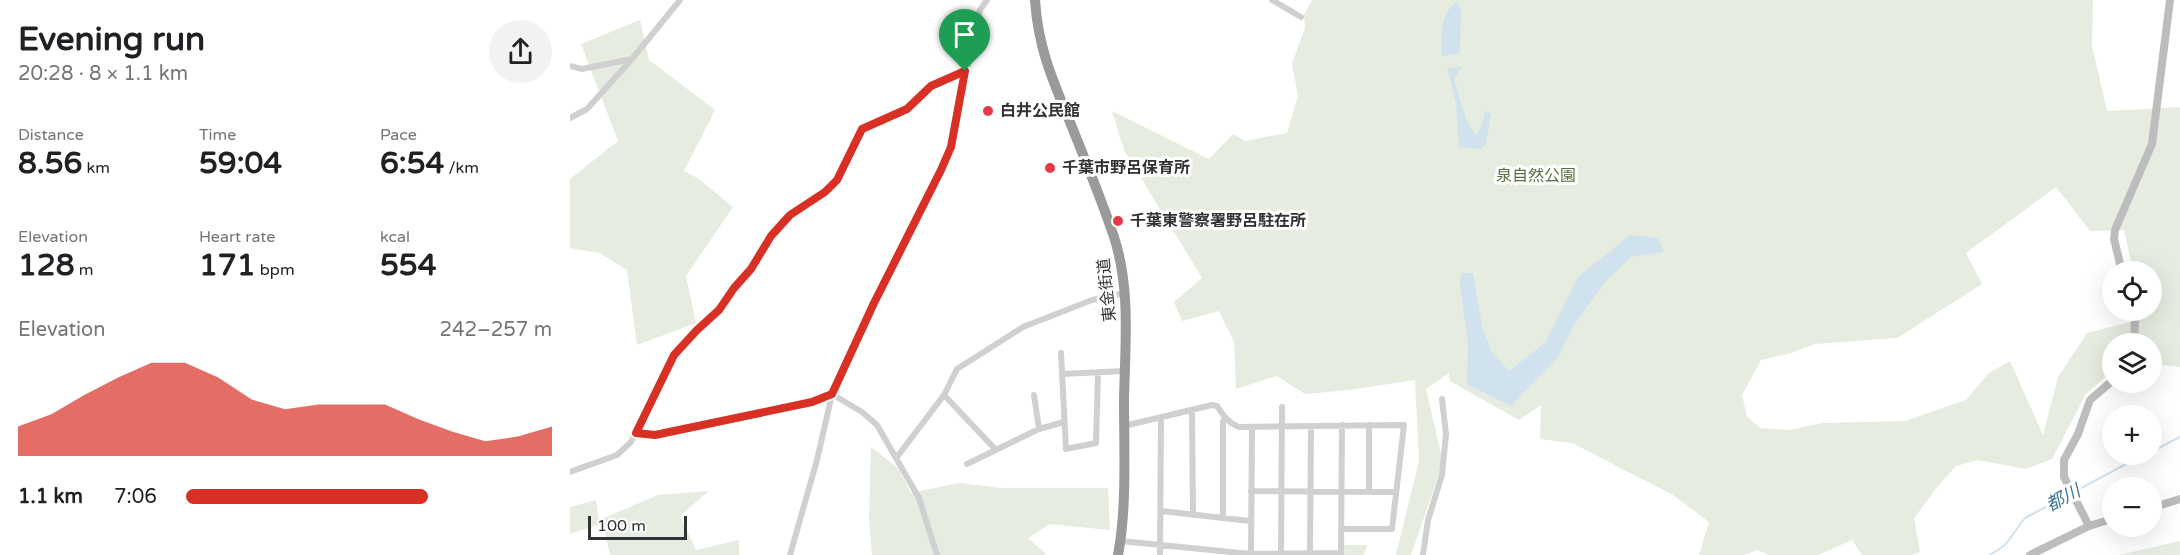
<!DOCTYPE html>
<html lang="en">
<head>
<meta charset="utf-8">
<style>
  body { margin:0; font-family:"Varela Round","Noto Sans JP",sans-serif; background:#f2f2f2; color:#202124; height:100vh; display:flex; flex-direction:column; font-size:22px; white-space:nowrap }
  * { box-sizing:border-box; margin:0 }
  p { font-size:20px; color:#757577 }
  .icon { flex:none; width:33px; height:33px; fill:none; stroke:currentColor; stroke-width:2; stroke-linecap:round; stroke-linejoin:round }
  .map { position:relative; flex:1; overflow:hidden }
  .details { display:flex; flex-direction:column; background:#fff; width:570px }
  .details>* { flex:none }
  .tools { position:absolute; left:1532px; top:261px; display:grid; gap:12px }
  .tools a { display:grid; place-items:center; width:60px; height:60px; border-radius:50%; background:#fff; box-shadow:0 6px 24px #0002; font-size:30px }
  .scale { position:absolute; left:18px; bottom:15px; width:99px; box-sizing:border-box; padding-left:6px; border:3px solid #333; border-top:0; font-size:16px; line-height:21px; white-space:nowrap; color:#333; -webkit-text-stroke:4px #fff; paint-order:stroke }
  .pin { position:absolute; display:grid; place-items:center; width:51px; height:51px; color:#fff; margin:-62px -26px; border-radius:50% 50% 50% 0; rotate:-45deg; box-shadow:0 0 6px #0007 }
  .pin .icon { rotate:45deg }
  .round { display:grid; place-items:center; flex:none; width:63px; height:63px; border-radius:32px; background:#f2f2f2 }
  .headline { display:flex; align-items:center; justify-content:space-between; height:102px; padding:0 18px }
  h1 { font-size:33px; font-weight:800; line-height:45px }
  .metrics { display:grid; grid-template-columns:repeat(3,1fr); gap:9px; height:102px; padding:6px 18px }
  .metrics div { display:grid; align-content:center }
  .metrics b { font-size:30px; font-weight:800 }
  .metrics small { font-size:16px; font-weight:400 }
  .metrics p { font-size:16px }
  .chart { height:168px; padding:12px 18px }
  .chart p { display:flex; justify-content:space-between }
  .chart svg { width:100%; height:108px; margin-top:6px; fill:#d93025; opacity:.7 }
  ul { padding:0 18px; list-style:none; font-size:20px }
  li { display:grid; grid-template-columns:96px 72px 1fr; align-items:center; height:45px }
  li i { height:15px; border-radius:8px; background:#d93025 }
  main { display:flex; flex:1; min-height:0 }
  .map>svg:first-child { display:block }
  .green { fill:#e6ecdf; fill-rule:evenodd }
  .water { fill:#cfe2ee }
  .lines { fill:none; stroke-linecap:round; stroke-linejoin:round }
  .stream { stroke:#cfe2ee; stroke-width:2 }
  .street { stroke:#d0d0d0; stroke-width:6 }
  .secondary { stroke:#bdbdbd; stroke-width:8 }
  .highway { stroke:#9a9a9a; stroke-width:10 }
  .route-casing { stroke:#fff; stroke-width:12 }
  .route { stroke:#d93025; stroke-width:8 }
  .poi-dot { fill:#e63946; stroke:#fff; stroke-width:2 }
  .labels { text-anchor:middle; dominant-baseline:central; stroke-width:6; stroke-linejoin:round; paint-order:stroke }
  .poi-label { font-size:16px; font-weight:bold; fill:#333; stroke:#fff; text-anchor:start }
  .park-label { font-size:16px; fill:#56703f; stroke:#fff }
  .street-label { font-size:16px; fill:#333; stroke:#fff }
  .water-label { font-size:18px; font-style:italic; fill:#3f7597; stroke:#fff }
</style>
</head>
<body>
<main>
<section class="details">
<div class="headline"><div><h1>Evening run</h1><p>20:28 · 8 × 1.1 km</p></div><a class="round"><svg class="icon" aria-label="share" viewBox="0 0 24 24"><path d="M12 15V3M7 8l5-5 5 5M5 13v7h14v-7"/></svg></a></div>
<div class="metrics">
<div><p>Distance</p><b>8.56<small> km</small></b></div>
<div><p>Time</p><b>59:04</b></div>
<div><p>Pace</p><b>6:54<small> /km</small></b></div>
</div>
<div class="metrics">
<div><p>Elevation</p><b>128<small> m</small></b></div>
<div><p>Heart rate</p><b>171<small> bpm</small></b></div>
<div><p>kcal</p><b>554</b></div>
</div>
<div class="chart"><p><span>Elevation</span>242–257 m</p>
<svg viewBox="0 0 160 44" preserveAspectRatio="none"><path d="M0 44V32L10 27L20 19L30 12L40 6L50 6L60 12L70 21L80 25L90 23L100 23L110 23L120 29L130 34L140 38L150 36L160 32V44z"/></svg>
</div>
<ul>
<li><b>1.1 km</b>7:06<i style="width:66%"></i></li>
</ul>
</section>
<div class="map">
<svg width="1610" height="555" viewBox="0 0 1610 555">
  <rect width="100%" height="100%" fill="#fff"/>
  <path class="green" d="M742 0H1523L1522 45 1537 111 1610 107V367L1581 364V344H1542V371L1516 394 1482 459 1456 469 1408 460 1386 466 1368 486 1344 518 1350 552 1341 555H1292L1282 540 1248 555H1199L1187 550 1174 555H1129L1139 522 1103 495 1002 443 970 439 971 405 949 420 880 381 879 373 856 389 873 462 841 555H826L849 461 845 380 779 390 735 394 707 376 666 389 664 342 649 311 612 321 604 302 632 278 554 150 542 111 639 159 663 134 675 141 717 133 728 96 722 63 735 28 734 15ZM1486 187 1520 231 1554 230 1563 271 1581 272V310L1571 311 1572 319 1517 333 1488 377 1473 435 1440 361 1419 373 1396 400 1335 421 1253 423 1219 430 1190 428 1177 417 1172 395 1191 360 1221 353 1245 344 1327 338 1412 284 1396 253Z
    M70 20 79 60 145 110 114 171 129 179 163 207 116 276 126 323 67 345 57 270 30 253 0 248V179L48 141 11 44Z
    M301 447 328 468 341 493 389 483 432 488H538L540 530 480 524 458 538 477 555H302L299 519Z
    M139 491 110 516 126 550 169 540V555H40L33 523 0 534V507L26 500 29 520 88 495Z
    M1610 541V555H1549Z
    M773 545H797L794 555H774Z"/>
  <path class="water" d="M887 1 891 9 890 51 888 54 872 56C871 35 869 15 887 1Z
    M892 67 884 79 896 119 906 136 912 124 915 111 921 114 916 143 911 149 889 147 886 103 877 68Z
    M1060 235 1088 238 1094 252 1061 257 1035 282 1004 325 988 357 941 406 897 384 898 344 890 284 891 273H903L912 326 921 351 939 371 975 343 1008 277Z"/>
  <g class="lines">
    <path class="stream" d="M1581 452 1610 437
      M1420 555 1435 545 1455 518 1575 454"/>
    <path class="street" d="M702 0 731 17
      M0 66 12 69 62 59
      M0 118 17 109 62 59 110 0
      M491 353 496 449 526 443 528 372
      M492 374 554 371
      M374 395 426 450
      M464 395 469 429
      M622 411 623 515
      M554 426 642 405 647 406C653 415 658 423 669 427L834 425 822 529H772
      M66 433 85 435 242 402 262 394 292 412 307 425 349 498 367 555
      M327 457 374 395 387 369 453 327 522 300 555 293
      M397 464 469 429 494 422
      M0 472 47 455 61 442 104 355 127 330 149 310 164 288 181 269 201 236 220 215 255 192 267 180 292 129 337 109 361 86 395 71
      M681 491 826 492
      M799 491V425
      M591 511 680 521
      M653 518V422L655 418
      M551 541 681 554 771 553
      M740 554 741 426
      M771 554 772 425
      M220 555 247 460 262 394 304 303 371 170 381 147 406 24 410 10 417 0
      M590 555 591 419
      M681 555 682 428
      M711 555 712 407
      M853 555 858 520 872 475 876 434 872 399"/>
    <path class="secondary" d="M1552 272 1544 239 1545 230 1582 144 1600 0
      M1563 310 1565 321 1564 344
      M1581 508 1610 499
      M1519 526 1494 477V460L1508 434 1520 400 1542 381
      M1460 555 1519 526 1542 519"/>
    <path class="highway" d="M465 0C468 47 482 79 500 122 515 160 531 198 544 237 561 289 555 346 554 400 554 449 557 508 548 555"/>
  </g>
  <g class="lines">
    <defs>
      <path id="route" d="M395 71 381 147 371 170 304 303 262 394 242 402 85 435 66 433 104 355 127 330 149 310 164 288 181 269 201 236 220 215 255 192 267 180 292 129 337 109 361 86Z"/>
    </defs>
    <use href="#route" class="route-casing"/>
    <use href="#route" class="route"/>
  </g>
  <g class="poi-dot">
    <circle cx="418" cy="111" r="6"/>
    <circle cx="480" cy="168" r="6"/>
    <circle cx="548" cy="221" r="6"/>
  </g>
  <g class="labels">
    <g class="poi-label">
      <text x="430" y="111">白井公民館</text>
      <text x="492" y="168">千葉市野呂保育所</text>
      <text x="560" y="221">千葉東警察署野呂駐在所</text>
    </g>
    <g class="park-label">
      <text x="966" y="176">泉自然公園</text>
    </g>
    <g class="street-label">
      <text transform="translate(537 290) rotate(-96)">東金街道</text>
    </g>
    <g class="water-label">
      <text transform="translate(1493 498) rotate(-28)">都川</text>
    </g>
  </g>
</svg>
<div class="tools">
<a><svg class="icon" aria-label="locate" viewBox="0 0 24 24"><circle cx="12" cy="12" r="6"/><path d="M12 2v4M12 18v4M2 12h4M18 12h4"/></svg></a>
<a><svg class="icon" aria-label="layers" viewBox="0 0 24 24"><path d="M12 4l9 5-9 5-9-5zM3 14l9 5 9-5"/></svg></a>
<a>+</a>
<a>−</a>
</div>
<div class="scale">100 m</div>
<div class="pin" style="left:395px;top:71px;background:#1e9e55"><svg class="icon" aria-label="arrive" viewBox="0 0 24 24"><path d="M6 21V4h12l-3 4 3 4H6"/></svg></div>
</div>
</main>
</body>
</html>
